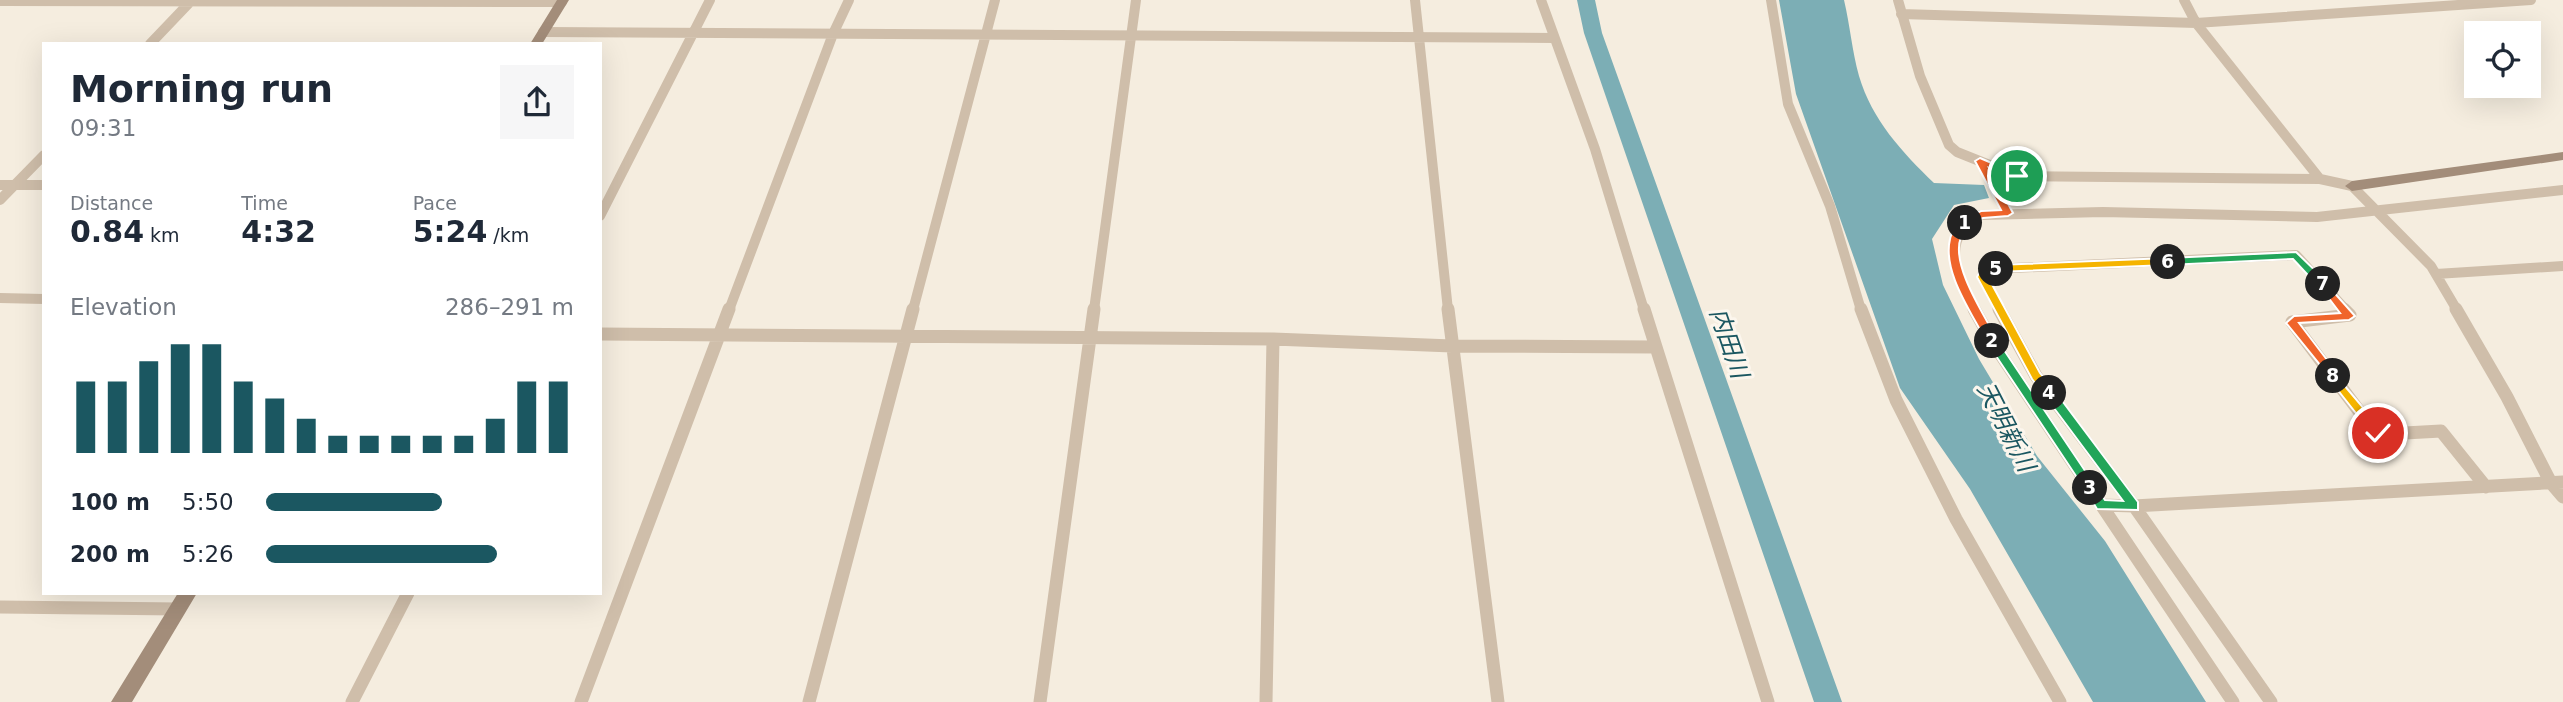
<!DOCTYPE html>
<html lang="en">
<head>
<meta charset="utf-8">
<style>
  body { margin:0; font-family:"DejaVu Sans","Noto Sans JP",sans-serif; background:#f6f6f7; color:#1f2937; height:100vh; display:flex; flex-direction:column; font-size:26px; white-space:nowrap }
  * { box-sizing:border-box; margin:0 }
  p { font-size:23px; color:#747a83 }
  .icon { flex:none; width:38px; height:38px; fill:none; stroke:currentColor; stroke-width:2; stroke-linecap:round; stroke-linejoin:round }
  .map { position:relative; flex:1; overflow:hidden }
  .details { position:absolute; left:42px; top:42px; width:560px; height:553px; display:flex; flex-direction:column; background:#fff; border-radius:0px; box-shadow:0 7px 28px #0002 }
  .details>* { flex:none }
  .tools { position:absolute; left:2464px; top:21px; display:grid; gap:14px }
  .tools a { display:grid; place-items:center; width:77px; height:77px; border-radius:0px; background:#fff; box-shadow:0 7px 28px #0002; font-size:35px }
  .pin { position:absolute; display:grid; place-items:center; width:60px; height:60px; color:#fff; margin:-30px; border:4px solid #fff; border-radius:50%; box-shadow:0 2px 7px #0007 }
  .km { position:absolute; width:35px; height:35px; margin:-18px; border-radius:50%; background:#222; color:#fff; font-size:19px; line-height:35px; text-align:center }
  .round { display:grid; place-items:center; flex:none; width:74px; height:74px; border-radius:0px; background:#f6f6f7 }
  .overview { display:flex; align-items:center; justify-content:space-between; height:119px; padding:0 28px }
  h1 { font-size:38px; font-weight:700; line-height:52px }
  .metrics { display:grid; grid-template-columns:repeat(3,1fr); gap:10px; height:119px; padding:7px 28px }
  .metrics div { display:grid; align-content:center }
  .metrics b { font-size:30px; font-weight:700 }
  .metrics small { font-size:19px; font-weight:400 }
  .metrics p { font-size:19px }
  .chart { height:196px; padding:14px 28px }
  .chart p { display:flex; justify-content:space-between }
  .chart svg { width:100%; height:126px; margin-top:7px; stroke:#1b5761; stroke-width:6 }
  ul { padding:0 28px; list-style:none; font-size:23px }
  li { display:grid; grid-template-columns:112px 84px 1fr; align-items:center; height:52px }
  li i { height:18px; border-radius:9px; background:#1b5761 }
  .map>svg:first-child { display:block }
  .water { fill:#7caeb5 }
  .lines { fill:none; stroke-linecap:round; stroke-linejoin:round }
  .river { fill:#7caeb5; fill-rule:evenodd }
  .street-far1 { stroke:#cfbeaa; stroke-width:10 }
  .street { stroke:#cfbeaa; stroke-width:13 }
  .secondary { fill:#a38d7a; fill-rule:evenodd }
  .split-1 { fill:#f0652b; stroke:#fff; stroke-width:2 }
  .split-2 { fill:#f0652b; stroke:#fff; stroke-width:2 }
  .split-3 { fill:#22a559; stroke:#fff; stroke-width:2 }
  .split-4 { fill:#22a559; stroke:#fff; stroke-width:2 }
  .split-5 { fill:#f5b400; stroke:#fff; stroke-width:2 }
  .split-6 { fill:#f5b400; stroke:#fff; stroke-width:2 }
  .split-7 { fill:#22a559; stroke:#fff; stroke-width:2 }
  .split-8 { fill:#f0652b; stroke:#fff; stroke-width:2 }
  .split-9 { fill:#f5b400; stroke:#fff; stroke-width:2 }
  .labels { text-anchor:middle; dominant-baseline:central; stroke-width:6; stroke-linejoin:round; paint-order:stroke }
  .water-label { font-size:24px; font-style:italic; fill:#1b5761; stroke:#fcf6ed }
</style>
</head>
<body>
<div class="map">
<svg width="2563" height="702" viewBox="0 0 2563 702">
  <rect width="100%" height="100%" fill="#f5eddf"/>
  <path class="water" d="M1779 0H1844C1850 25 1852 51 1859 76 1872 120 1902 152 1934 183L1984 185 1989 198 1954 205 1932 239 1943 285 1979 359 2037 456 2105 541 2206 702H2093L1970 489 1900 388 1796 94Z"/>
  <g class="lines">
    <path class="river" d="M1577 0H1595L1602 33 1842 702H1814L1584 33Z"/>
    <path class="street-far1" d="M1415 0 1448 310
      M1541 0 1595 149 1644 310
      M1771 0 1788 104 1830 206 1861 310
      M1898 0 1920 76 1949 145 1957 152 2017 176 2320 179 2352 186 2431 266 2457 310
      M2184 0 2196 23 2320 179
      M0 1 562 2
      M1901 14 2196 23 2531 0
      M543 32 1554 38
      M150 44 191 1
      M1980 161 2008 213
      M0 185H44
      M0 200 44 155
      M600 216 710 0
      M2436 274 2563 266
      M0 298 44 299
      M729 310 833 34 849 0
      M913 310 995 0
      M1094 310 1136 0
      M1975 310C1956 277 1939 236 1981 215L2103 212 2317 217 2563 190
      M2000 310 1982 277 1983 273 1993 269 2296 255 2346 310"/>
    <path class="street" d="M1448 309 1498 702
      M1644 309 1768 702
      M1861 309 1896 400 1956 519 2060 702
      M1974 309 1993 343 2233 702
      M1999 309 2036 376 2134 506 2271 702
      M2344 309 2350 315 2292 322 2374 431 2387 434 2441 431 2486 487
      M2456 309 2507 397 2551 483 2563 497
      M600 334 1273 339 1452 346 1654 347
      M2102 505 2134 506 2563 482
      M0 607 179 609
      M352 702 408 593
      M581 702 729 309
      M809 702 913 309
      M1040 702 1094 309
      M1266 702 1273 339"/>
    <path class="secondary" d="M557 0H569L542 44H530Z
      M2563 152V160L2352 191 2345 186 2352 181Z
      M178 593H197L132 702H111Z"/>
  </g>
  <path class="split-1" d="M1980 158 2022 176 2017 179 1989 168 2013 213 2008 216 1983 218 1965 226 1960 223 1961 220 1981 211 2001 210 1975 161Z"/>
  <path class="split-2" d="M1961 220 1970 223C1967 227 1963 232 1961 237 1950 265 1985 316 1998 341L1992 345 1986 341C1972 313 1942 272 1950 239 1951 233 1957 226 1961 220Z"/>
  <path class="split-3" d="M1992 337 1996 338 2094 484V491H2086L1988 344V338Z"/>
  <path class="split-4" d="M2049 389 2054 390 2138 502V510L2097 509 2084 488 2086 484H2094L2105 500 2123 501 2045 396V390Z"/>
  <path class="split-5" d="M1996 265 2001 269 1988 277 2040 373 2054 390V396H2045L2032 379 1977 277 1980 271Z"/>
  <path class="split-6" d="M2168 258 2173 262 2168 265 1996 272 1990 269 1996 265Z"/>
  <path class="split-7" d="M2296 252 2327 282V287H2319L2293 259 2168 265 2162 262 2168 258Z"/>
  <path class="split-8" d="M2323 280 2355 316 2349 320 2299 323 2337 373V379L2333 381 2286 323 2294 316 2340 313 2318 284Z"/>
  <path class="split-9" d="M2333 372 2382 430V436H2374L2329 379V373Z"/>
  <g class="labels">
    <g class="water-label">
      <text transform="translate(1729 343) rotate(71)">内田川</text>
      <text transform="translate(2006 427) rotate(63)">天明新川</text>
    </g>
  </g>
</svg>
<div class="tools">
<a><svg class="icon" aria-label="locate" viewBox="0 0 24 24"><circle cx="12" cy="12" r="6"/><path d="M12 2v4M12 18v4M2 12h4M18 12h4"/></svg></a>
</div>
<div class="pin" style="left:2017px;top:176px;background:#1e9e55"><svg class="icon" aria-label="arrive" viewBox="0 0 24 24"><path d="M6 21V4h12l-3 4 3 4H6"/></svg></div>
<div class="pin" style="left:2378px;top:433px;background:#d93025"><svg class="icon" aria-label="check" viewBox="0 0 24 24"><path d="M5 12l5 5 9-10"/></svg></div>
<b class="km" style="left:1965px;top:223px">1</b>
<b class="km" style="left:1992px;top:341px">2</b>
<b class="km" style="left:2090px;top:488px">3</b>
<b class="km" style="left:2049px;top:393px">4</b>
<b class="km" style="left:1996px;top:269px">5</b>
<b class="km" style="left:2168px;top:262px">6</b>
<b class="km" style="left:2323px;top:284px">7</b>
<b class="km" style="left:2333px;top:376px">8</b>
<section class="details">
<div class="overview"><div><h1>Morning run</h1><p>09:31</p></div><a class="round"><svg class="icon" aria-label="share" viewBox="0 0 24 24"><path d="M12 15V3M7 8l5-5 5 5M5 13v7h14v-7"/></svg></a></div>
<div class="metrics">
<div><p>Distance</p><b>0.84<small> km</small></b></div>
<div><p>Time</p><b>4:32</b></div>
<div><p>Pace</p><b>5:24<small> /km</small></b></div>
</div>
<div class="chart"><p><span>Elevation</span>286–291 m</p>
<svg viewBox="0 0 160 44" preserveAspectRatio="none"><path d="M5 44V19M15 44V19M25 44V12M35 44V6M45 44V6M55 44V19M65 44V25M75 44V32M85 44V38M95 44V38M105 44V38M115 44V38M125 44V38M135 44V32M145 44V19M155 44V19"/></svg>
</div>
<ul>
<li><b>100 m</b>5:50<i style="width:57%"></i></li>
<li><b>200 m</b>5:26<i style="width:75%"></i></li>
</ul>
</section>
</div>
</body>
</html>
